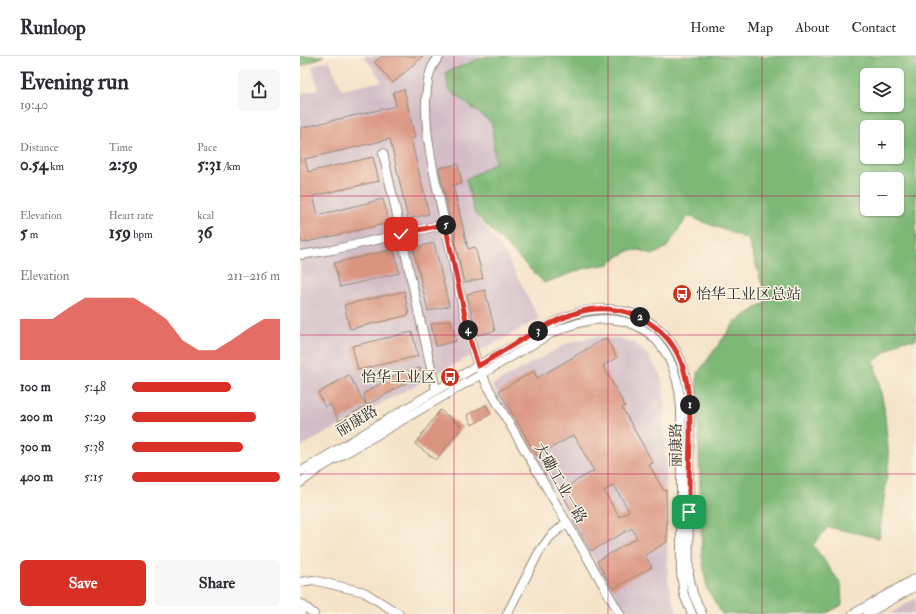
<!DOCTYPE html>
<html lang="en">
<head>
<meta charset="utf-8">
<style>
  body { margin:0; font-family:"IM FELL Double Pica","Noto Serif SC",serif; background:#f7f7f7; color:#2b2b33; height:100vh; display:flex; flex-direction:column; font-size:15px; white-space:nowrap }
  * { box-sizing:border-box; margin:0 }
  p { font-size:13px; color:#7c7c81 }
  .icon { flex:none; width:22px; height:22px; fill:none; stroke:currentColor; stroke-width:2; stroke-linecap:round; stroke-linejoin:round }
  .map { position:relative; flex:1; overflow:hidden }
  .sheet { display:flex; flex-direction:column; background:#fff; width:300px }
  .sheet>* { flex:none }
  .buttons { position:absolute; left:560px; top:12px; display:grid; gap:8px }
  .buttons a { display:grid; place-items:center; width:44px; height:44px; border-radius:6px; background:#fff; box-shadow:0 1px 3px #0004; font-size:20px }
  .pin { position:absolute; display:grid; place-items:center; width:34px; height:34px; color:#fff; margin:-17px; border-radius:8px; box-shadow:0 2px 6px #0006 }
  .km { position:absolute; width:20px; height:20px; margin:-10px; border-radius:50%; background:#222; color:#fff; font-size:11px; line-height:20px; text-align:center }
  .round { display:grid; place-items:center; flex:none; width:42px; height:42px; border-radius:6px; background:#f7f7f7 }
  .overview { display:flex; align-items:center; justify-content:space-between; height:68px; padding:0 20px }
  h1 { font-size:22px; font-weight:800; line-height:30px }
  .metrics { display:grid; grid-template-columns:repeat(3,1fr); gap:6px; height:68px; padding:4px 20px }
  .metrics div { display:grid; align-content:center }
  .metrics b { font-size:17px; font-weight:800 }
  .metrics small { font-size:11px; font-weight:400 }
  .metrics p { font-size:11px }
  .chart { height:112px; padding:8px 20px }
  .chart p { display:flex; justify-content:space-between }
  .chart svg { width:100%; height:72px; margin-top:4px; fill:#d93025; opacity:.7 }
  .button { display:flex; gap:8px; margin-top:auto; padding:8px 20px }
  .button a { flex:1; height:46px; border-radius:6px; background:#d93025; color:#fff; font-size:16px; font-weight:800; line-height:46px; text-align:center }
  .button a+a { background:#f7f7f7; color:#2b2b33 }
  ul { padding:0 20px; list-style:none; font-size:13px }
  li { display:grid; grid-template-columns:64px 48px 1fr; align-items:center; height:30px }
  li i { height:10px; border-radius:5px; background:#d93025 }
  header { display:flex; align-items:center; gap:24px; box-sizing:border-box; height:56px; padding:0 20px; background:#fff; border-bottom:1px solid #e1e1e2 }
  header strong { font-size:19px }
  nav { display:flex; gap:22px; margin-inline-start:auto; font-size:14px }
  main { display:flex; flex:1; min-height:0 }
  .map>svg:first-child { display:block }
  .industrial { fill:#d2bdc7 }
  .forest { fill:#7db876; stroke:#547250; fill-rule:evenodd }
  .building { fill:#da9581; fill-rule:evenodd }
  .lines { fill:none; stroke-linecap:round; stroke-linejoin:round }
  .minor-casing { stroke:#90887a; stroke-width:10 }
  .minor { stroke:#fff; stroke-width:8 }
  .route-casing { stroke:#fff; stroke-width:8 }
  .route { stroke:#d93025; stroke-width:5 }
  .grid { fill:none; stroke:#c2185b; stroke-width:1; stroke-opacity:0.55 }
  .labels { text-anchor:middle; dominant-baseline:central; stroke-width:3; stroke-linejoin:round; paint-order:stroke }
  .poi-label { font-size:15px; fill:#2b2b2b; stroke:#fcf5e5; text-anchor:start }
  .street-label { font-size:15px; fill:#2b2b2b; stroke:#fcf5e5 }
</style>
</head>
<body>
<header>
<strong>Runloop</strong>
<nav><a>Home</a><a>Map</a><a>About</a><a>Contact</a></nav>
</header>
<main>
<section class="sheet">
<div class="overview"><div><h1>Evening run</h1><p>19:40</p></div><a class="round"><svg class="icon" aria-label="share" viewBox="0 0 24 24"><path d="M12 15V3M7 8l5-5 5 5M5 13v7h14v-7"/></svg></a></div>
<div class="metrics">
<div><p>Distance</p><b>0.54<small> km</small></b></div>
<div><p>Time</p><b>2:59</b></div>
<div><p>Pace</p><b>5:31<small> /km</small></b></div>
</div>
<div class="metrics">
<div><p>Elevation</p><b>5<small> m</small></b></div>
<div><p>Heart rate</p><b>159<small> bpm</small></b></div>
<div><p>kcal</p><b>36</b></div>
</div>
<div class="chart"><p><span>Elevation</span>211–216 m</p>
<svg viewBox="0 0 160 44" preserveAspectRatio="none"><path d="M0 44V19L10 19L20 19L30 12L40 6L50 6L60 6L70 6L80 12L90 19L100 32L110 38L120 38L130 32L140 25L150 19L160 19V44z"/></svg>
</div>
<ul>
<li><b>100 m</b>5:48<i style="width:67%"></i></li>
<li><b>200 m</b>5:29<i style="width:84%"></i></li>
<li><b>300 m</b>5:38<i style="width:75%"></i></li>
<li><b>400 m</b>5:15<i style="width:100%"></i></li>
</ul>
<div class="button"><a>Save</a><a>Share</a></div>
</section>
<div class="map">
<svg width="616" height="558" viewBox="0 0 616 558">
  <rect width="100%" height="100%" fill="#fcf5e5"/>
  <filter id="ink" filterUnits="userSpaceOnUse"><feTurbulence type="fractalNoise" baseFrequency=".025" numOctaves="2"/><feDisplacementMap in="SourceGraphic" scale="8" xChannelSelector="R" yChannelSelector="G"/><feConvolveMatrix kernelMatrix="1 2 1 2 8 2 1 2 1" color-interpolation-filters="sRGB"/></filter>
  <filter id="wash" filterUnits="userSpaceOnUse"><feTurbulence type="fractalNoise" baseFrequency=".012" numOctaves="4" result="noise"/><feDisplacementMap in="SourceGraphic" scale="16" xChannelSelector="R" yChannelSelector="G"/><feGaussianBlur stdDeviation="0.9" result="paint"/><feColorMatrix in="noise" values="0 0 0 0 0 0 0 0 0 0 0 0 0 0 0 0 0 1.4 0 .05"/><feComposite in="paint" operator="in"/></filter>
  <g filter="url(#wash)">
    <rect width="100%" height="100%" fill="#f6e4ca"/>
    <path class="industrial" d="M64 0H184L186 2 146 16 148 33 192 67 195 107 166 123 175 158 206 199 239 263 0 391V38L18 33 12 10 29 4 42 34 82 25Z
      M291 281 318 282 335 287 350 302 361 321 364 336 368 522 372 542 378 558H326L192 329 266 288Z
      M616 542V558H590Z"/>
    <path class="forest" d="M0 0H24L0 11Z
      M187 0H616V284H602L574 305 584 351 589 402 579 482 528 471 513 489 541 528 542 549 525 558H422L407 533 402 500 397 318 435 266 467 245 448 183 388 160 367 191 353 199 340 194 329 195 319 200 309 208 286 212 244 227 175 158 166 123 195 107 192 67 148 33 146 16ZM567 19H597V49H567ZM567 71H597V101H567ZM567 123H597V153H567Z"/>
    <g id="blocks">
      <path class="building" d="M82 0H123L93 27 74 6Z
        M104 33 115 82 111 83 129 158 108 163 90 83 5 103 8 116 73 101 79 125 13 140 18 159 83 143 89 167 2 187 0 180V72L96 50 93 36Z
        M158 108 162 127 153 129 168 193 175 191 183 222 164 227 139 112Z
        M134 187 149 250 128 255 113 192Z
        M94 193 99 217 40 231 34 207Z
        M185 234 195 275 177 279 167 238Z
        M104 235 109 259 50 273 44 249Z
        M151 264 156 285 136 290 131 268Z
        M112 276 118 300 58 314 52 290Z
        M306 282 317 302 303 310 325 350 322 352 353 407 349 409 364 435 366 434 367 486 345 499 352 511 313 533 297 505 337 482 332 472 291 495 273 464 276 462 260 434 294 415 274 379 237 400 199 335 234 315 237 322ZM314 429 329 455 319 461 304 435Z
        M120 312 122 318 39 365 30 348 25 351 18 337 49 319 66 349 64 337 94 320Z
        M186 349 191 358 172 369 167 359Z
        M140 354 162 371 136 404 115 388Z"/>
    </g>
  </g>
  <g filter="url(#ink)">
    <use href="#blocks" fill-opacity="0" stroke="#90887a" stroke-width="1"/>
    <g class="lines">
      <defs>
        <path id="minor" d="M140 0C128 11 127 29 126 45 125 89 138 134 147 177 156 219 164 262 176 304L187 329 320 558
          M83 97 136 334
          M0 199 32 194 145 168
          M0 416 167 316 259 264C282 253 309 249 333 258 397 282 390 351 389 406 389 443 388 481 389 519L393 538 402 558
          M0 427 20 412 252 277C323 243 376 273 381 352V517L384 539 392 558
          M0 526 13 524 64 536 99 558
          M0 547 14 558
          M0 557 1 558
          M207 558 239 496 250 481 267 466
          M553 558 616 522
          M567 558 616 530"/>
      </defs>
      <use href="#minor" class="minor-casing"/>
      <use href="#minor" class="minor"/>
    </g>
  </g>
  <g class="lines" filter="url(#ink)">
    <defs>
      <path id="route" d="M101 178 145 168 171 287 178 310C208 293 244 267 276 257 297 250 322 252 341 262 390 287 390 335 390 383 389 407 389 432 389 456"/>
    </defs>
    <use href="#route" class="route-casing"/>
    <use href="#route" class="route"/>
  </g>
  <path class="grid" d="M154 0V558M308 0V558M462 0V558M0 140H567M597 140H616M0 279H616M0 418H616"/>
  <defs>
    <symbol id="bus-disc" viewBox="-11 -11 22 22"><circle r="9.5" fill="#c8321e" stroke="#fcf5e5"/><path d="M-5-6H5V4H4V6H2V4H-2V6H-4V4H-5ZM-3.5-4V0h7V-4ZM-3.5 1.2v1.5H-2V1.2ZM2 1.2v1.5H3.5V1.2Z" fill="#fff"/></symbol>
  </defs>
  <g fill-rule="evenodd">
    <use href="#bus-disc" x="371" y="227" width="22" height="22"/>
    <use href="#bus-disc" x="139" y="310" width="22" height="22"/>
  </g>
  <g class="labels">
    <g class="poi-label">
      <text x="396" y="238">怡华工业区总站</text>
      <text x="136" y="321" text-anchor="end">怡华工业区</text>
    </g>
    <g class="street-label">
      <text transform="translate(57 365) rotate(-31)">丽康路</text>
      <text transform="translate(376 389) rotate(-90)">丽康路</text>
      <text transform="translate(260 427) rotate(60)">大磡工业一路</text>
    </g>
  </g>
</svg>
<div class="buttons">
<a><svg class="icon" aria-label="layers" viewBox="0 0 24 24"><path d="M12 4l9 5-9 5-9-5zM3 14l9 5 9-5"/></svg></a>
<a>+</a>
<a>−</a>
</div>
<div class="pin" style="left:389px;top:456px;background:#1e9e55"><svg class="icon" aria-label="arrive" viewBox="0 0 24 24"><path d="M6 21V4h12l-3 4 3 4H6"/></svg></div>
<div class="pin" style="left:101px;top:178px;background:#d93025"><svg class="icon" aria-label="check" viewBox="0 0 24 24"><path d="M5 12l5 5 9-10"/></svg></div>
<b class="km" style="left:390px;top:349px">1</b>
<b class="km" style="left:340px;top:261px">2</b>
<b class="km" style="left:238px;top:275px">3</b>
<b class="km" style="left:168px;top:274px">4</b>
<b class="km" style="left:146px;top:169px">5</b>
</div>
</main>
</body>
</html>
